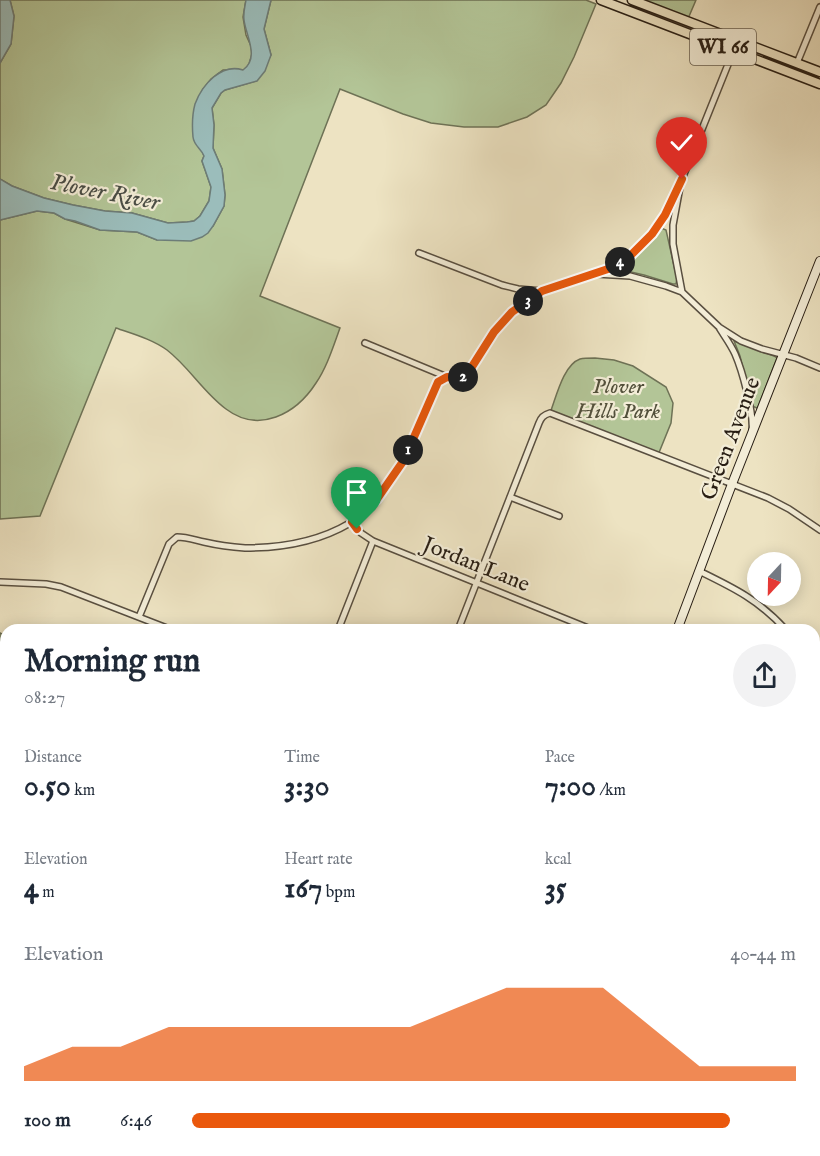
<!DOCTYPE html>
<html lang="en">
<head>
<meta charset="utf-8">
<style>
  body { margin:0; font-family:"IM FELL English",serif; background:#f2f2f3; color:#1f2937; height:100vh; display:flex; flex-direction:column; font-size:22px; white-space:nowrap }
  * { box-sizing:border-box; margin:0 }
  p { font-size:20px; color:#747a83 }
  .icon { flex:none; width:33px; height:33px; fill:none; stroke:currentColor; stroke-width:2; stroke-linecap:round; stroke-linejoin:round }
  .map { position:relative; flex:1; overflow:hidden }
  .drawer { position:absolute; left:0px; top:624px; width:820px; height:532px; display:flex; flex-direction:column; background:#fff; border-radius:18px 18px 0 0; box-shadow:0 3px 15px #0003 }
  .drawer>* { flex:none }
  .needle { width:39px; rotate:202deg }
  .tools { position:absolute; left:747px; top:552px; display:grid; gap:12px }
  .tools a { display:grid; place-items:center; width:54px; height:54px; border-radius:50%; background:#fff; box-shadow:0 3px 15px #0003; font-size:30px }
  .pin { position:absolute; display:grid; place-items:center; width:51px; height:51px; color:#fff; margin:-62px -26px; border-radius:50% 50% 50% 0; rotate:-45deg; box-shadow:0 0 6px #0007 }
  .pin .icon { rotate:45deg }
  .km { position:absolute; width:30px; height:30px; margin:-15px; border-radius:50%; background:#222; color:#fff; font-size:16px; line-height:30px; text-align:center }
  .round { display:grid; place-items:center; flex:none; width:63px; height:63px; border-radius:32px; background:#f2f2f3 }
  .head { display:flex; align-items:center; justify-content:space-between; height:102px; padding:0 24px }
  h1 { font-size:33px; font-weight:700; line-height:45px }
  .stats { display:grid; grid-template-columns:repeat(3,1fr); gap:9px; height:102px; padding:6px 24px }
  .stats div { display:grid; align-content:center }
  .stats b { font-size:30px; font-weight:700 }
  .stats small { font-size:16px; font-weight:400 }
  .stats p { font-size:16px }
  .chart { height:168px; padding:12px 24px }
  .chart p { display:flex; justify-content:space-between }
  .chart svg { width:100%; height:108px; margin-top:6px; fill:#ea580c; opacity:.7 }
  ul { padding:0 24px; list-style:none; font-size:20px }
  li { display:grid; grid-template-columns:96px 72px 1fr; align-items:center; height:45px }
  li i { height:15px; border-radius:8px; background:#ea580c }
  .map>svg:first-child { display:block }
  .green { fill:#b3c597; stroke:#6e7256; stroke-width:1.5 }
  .water { fill:#9bbdbb; stroke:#6d7d78; stroke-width:1.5 }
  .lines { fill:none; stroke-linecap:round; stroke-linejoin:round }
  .street-casing { stroke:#594f40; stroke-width:8 }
  .secondary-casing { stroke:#281e14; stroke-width:10 }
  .primary-casing { stroke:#281e14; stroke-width:11 }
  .street { stroke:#f3edd7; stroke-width:5 }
  .secondary { stroke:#f3edd7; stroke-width:8 }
  .primary { stroke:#ede3c2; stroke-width:8 }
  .route-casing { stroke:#fff; stroke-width:12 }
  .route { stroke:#ea580c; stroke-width:8 }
  .labels { text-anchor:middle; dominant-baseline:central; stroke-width:4.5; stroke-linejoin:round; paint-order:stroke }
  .shield { fill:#f3edd7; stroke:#655c4e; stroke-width:1.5 }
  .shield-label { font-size:21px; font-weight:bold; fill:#281e14 }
  .park-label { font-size:22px; font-style:italic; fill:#52503b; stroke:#f3edd7 }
  .street-label { font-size:22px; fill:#281e14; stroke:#f3edd7 }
  .water-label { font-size:24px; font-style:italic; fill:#4a4e46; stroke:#f3edd7 }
</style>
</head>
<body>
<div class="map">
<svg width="820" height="1156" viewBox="0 0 820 1156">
  <rect width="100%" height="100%" fill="#ede3c2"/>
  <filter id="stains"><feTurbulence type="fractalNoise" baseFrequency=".00333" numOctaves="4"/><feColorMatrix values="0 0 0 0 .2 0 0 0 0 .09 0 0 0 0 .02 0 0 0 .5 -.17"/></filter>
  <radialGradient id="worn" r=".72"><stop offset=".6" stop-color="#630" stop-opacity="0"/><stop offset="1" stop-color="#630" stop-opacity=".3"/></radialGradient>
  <path class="green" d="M10 0H246L243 17 246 35 251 46 252 54 249 64 246 69 243 70H223L211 79 203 89 202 150 204 156 202 161 211 187 209 201 200 216 194 221 188 222 168 223 132 213 105 211 73 205 44 198 12 186 0 179V63L11 44 14 16Z
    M271 0H586L596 4 574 57 561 83 546 105 527 117 498 127H464L431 123 403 114 340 89 260 296 340 328C333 347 327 367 316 383 296 414 259 434 226 409 203 392 189 367 167 350 152 339 133 334 116 328L40 516 0 519V220L37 211 54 213 65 219 100 230 137 232 157 240 213 226 224 206 225 195 222 169 213 148 214 125 212 108 221 93 225 90 256 81 271 55 264 29Z
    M632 0H696L687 21Z
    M661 228 666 230 677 279 676 284H673L644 275 618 269 620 266 642 250Z
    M734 341 774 356 777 358 758 407 757 408 752 406 740 356Z
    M595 358 614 360 633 366 666 387 673 403 671 423 658 455 550 413C556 398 563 365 580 359 584 358 590 358 595 358Z
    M0 633 6 636V1095L0 1073Z
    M21 1151H360L357 1156H22Z"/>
  <path class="water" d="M0 0H10L14 16 11 44 0 63Z
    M246 0H271L264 29 271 55 265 71 257 81 225 90 221 93 212 108 214 125 213 148 222 169 225 195 224 206 213 226 208 233 202 237 191 241 157 240 137 232 100 230 75 221 65 219 54 213 37 211 0 220V179L12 186 44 198 73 205 105 211 132 213 168 223 187 222 194 221 200 216 209 201 211 187 202 161 204 156C201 148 194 146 193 137 192 126 192 115 195 104 202 85 221 63 243 70 260 58 246 36 244 20 243 13 245 6 246 0Z"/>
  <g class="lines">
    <defs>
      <path id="street" d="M797 63 820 7
        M680 187 673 225V244L682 292
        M419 253 502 285 518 289 542 291
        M596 274 630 276 666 286 682 292 719 327 741 341 762 349 796 358 820 368
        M720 329C725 337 731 345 735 354 742 370 754 413 752 430
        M365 343 447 377
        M510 497 559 516
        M352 522 361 533 373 541 593 630
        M699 571C734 588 759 600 786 630
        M0 582 46 584 61 587 172 630
        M139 617 169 544 177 537C186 537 195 540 204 542 217 545 231 547 245 548 281 548 318 542 350 523 369 512 393 480 403 461 417 436 424 407 438 382L447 377 460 378 468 373 494 332 512 312 542 291 611 268 631 255 652 234 665 215 682 179 733 52
        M338 630 373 541
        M458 630 539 423C541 418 543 415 550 413L768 498 789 509 820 530
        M814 678 820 688
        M814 812 820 807
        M814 873 820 880
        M814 898 820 890
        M193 1150 207 1156
        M694 1156 696 1150"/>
      <path id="secondary" d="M677 630 732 484 820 261
        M467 1156 469 1150"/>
      <path id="primary" d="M601 0 820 84
        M632 0 820 72"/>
    </defs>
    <use href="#street" class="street-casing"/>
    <use href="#secondary" class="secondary-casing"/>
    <use href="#primary" class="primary-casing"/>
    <use href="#street" class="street"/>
    <use href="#secondary" class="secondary"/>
    <use href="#primary" class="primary"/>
  </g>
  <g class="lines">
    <defs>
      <path id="route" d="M357 529 352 522 377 499 404 460 438 382 447 377 460 378 468 373 494 332 512 312 542 291 611 268 631 255 652 234 665 215 682 179"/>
    </defs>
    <use href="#route" class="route-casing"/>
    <use href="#route" class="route"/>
  </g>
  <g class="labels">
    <rect class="shield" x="690" y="29" width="66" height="36" rx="4.5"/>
    <g class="shield-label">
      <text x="723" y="47">WI 66</text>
    </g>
    <g class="park-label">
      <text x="618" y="387">Plover<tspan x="618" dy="25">Hills Park</tspan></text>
    </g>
    <g class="street-label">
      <text transform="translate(731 439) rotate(-69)">Green Avenue</text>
      <text transform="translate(476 565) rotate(22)">Jordan Lane</text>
    </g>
    <g class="water-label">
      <text transform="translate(105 193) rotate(11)">Plover River</text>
    </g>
  </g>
  <rect width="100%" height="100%" filter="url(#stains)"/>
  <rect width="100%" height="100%" fill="url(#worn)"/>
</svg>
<div class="tools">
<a><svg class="needle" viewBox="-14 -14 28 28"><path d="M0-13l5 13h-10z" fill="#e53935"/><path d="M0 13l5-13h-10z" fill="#747a83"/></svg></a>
</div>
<div class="pin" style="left:357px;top:529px;background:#1e9e55"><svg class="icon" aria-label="arrive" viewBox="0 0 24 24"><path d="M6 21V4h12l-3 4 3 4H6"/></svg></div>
<div class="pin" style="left:682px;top:179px;background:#d93025"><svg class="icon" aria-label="check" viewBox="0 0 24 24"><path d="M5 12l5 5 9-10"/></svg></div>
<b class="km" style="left:408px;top:450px">1</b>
<b class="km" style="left:463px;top:377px">2</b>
<b class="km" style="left:528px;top:301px">3</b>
<b class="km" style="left:620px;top:262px">4</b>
<section class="drawer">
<div class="head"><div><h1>Morning run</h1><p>08:27</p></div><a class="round"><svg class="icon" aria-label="share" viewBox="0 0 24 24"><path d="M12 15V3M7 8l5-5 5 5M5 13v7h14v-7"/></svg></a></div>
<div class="stats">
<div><p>Distance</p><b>0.50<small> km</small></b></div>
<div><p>Time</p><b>3:30</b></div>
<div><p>Pace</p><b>7:00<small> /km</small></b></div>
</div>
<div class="stats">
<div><p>Elevation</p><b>4<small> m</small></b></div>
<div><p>Heart rate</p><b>167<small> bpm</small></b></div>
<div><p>kcal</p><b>35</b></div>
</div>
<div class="chart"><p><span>Elevation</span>40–44 m</p>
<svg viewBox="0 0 160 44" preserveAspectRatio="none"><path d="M0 44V38L10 30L20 30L30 22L40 22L50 22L60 22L70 22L80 22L90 14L100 6L110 6L120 6L130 22L140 38L150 38L160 38V44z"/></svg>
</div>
<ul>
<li><b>100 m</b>6:46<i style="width:89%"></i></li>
</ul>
</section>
</div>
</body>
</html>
